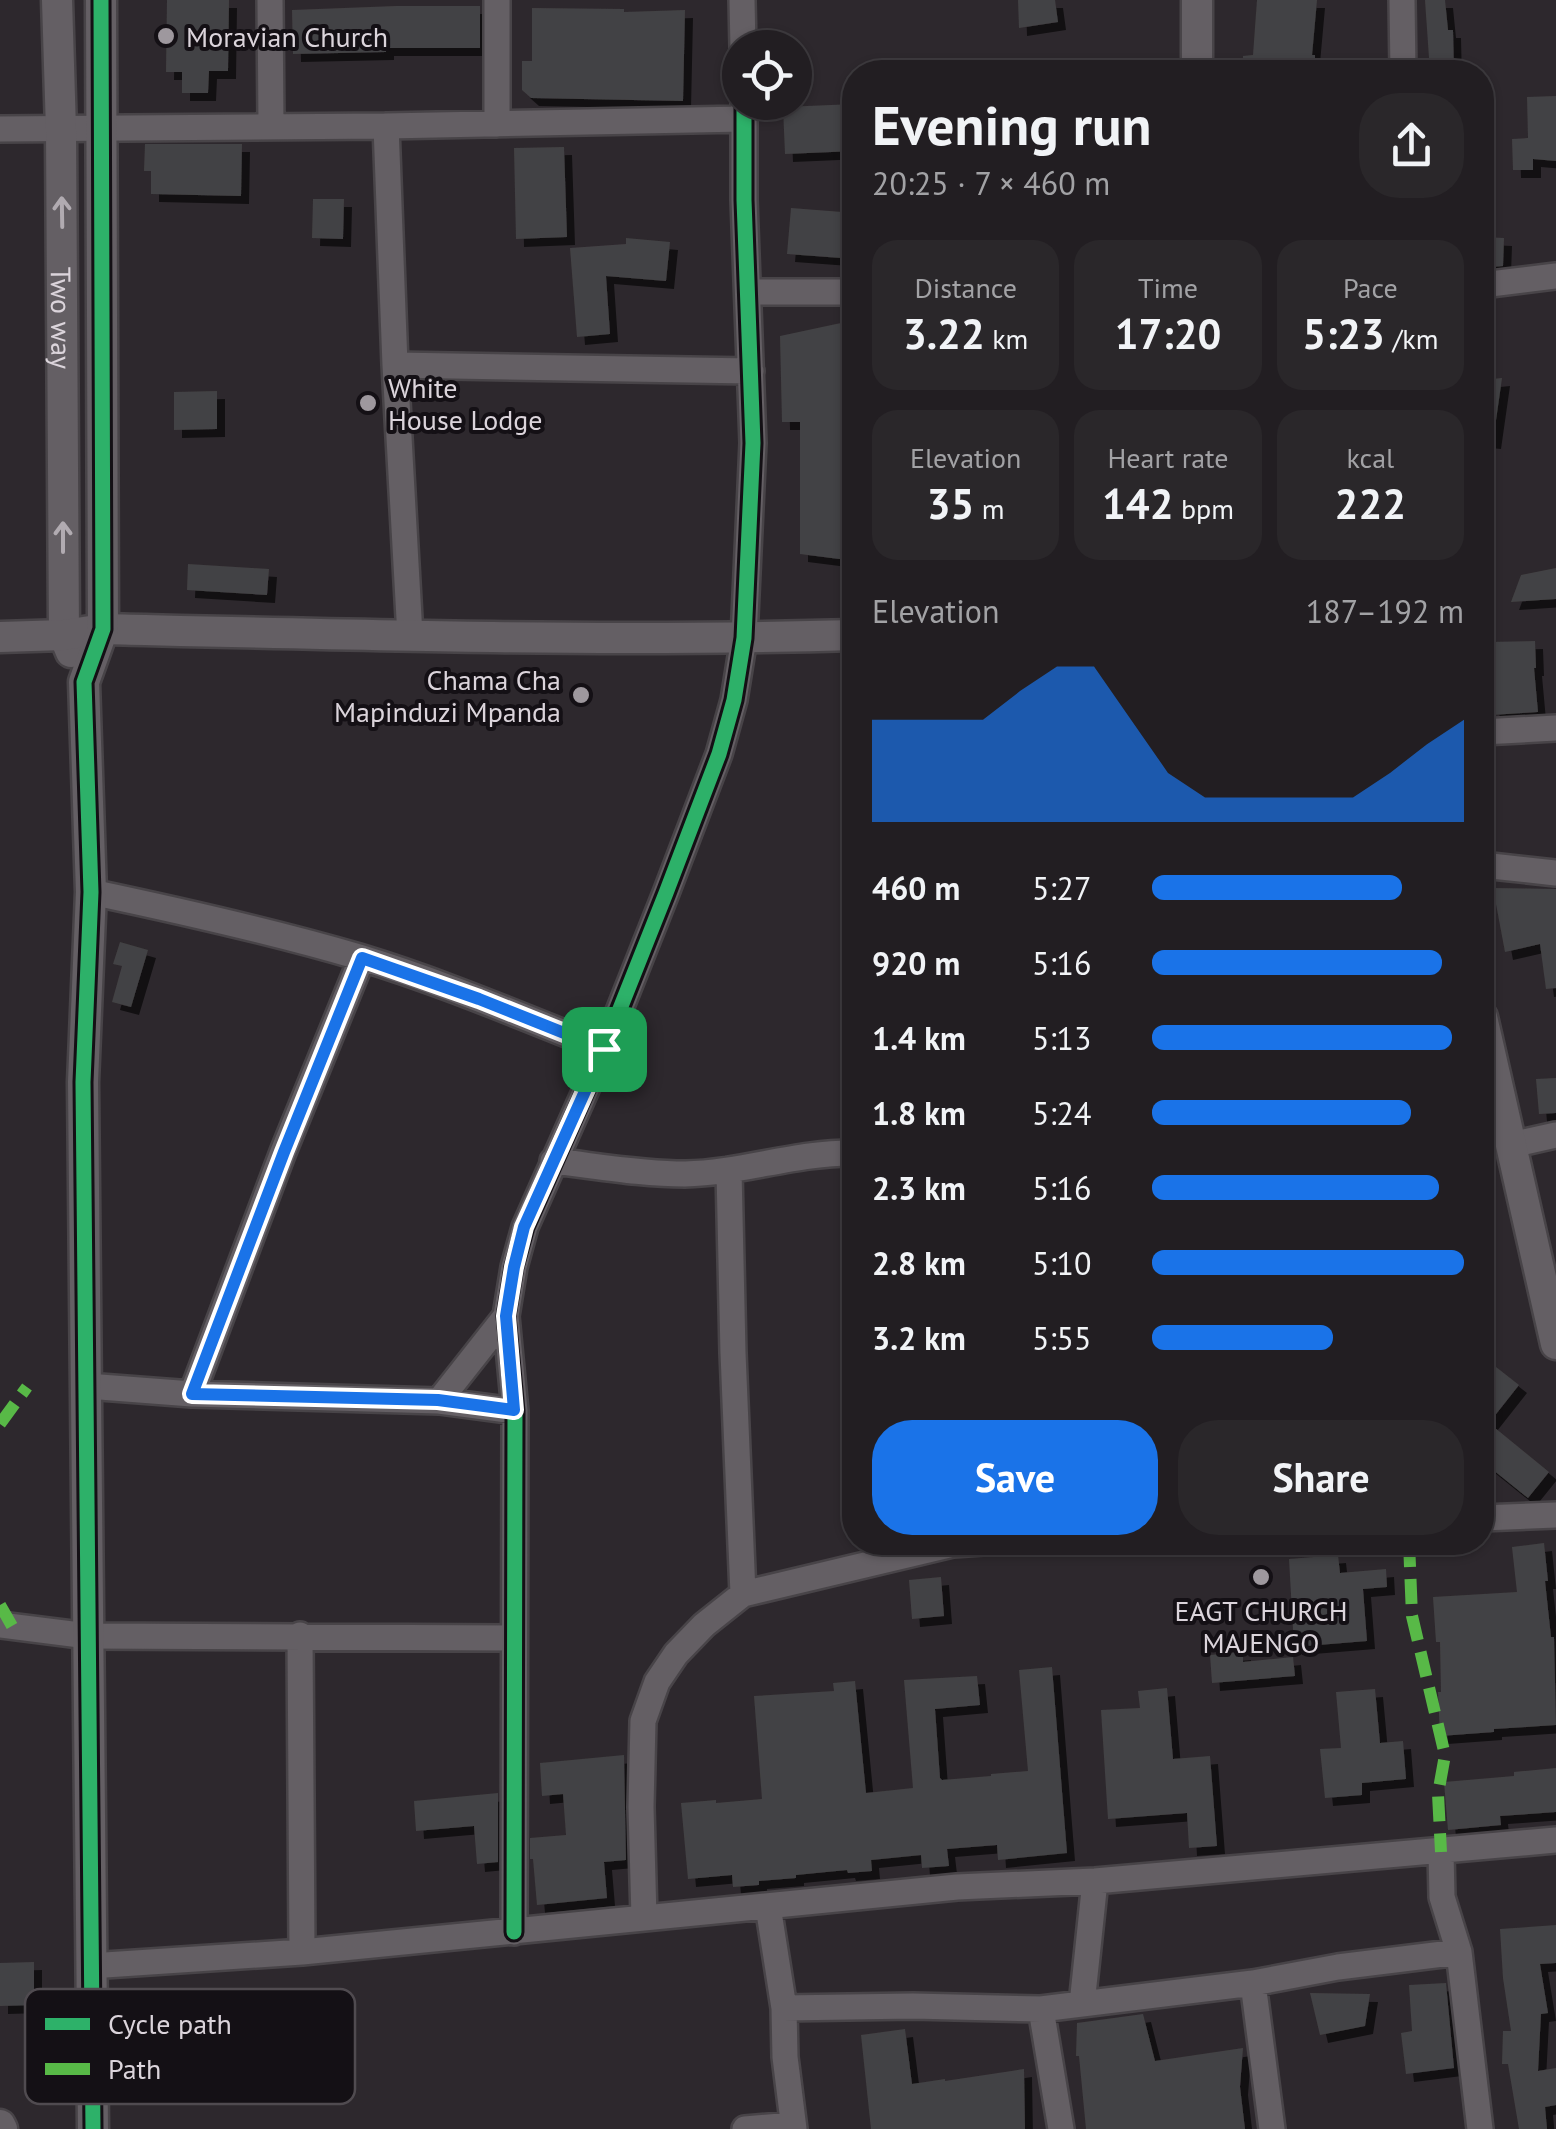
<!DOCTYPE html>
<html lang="en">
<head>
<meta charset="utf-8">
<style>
  body { margin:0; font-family:"PT Sans",sans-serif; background:#2a272a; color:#f1f3f6; height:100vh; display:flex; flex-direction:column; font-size:38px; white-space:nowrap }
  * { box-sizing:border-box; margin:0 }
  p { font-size:32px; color:#a2a2a5 }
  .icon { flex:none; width:55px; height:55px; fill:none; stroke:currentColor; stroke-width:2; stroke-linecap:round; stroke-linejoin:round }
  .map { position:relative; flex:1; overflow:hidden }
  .side { position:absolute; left:842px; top:60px; width:652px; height:1495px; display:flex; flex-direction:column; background:#221e22; border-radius:40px; box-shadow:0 2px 8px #0004,0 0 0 2px #3f3c40 }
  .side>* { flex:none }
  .controls { position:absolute; left:722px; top:30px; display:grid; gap:20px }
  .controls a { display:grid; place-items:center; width:90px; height:90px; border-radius:50%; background:#221e22; box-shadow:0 2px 8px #0004,0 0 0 2px #3f3c40; font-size:50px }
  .pin { position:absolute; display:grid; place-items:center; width:85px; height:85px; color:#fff; margin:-42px; border-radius:20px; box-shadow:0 5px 15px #0006 }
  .round { display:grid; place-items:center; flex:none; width:105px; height:105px; border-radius:40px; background:#2a272a }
  .overview { display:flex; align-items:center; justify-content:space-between; height:170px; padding:0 30px }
  h1 { font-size:55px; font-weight:800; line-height:75px }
  .stats { display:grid; grid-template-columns:repeat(3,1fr); gap:15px; height:170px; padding:10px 30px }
  .stats div { display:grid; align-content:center; border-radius:25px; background:#2a272a; text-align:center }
  .stats b { font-size:42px; font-weight:800 }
  .stats small { font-size:28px; font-weight:400 }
  .stats p { font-size:28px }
  .chart { height:280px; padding:20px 30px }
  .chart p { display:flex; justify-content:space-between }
  .chart svg { width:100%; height:180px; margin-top:10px; fill:#1a73e8; opacity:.7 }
  .primary-button { display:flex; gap:20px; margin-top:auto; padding:20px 30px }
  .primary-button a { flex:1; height:115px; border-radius:40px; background:#1a73e8; color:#fff; font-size:40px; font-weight:800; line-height:115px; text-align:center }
  .primary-button a+a { background:#2a272a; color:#f1f3f6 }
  ul { padding:0 30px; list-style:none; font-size:32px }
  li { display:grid; grid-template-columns:160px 120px 1fr; align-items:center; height:75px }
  li i { height:25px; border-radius:12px; background:#1a73e8 }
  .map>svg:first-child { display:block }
  .building { fill:#434244; filter:url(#shadow) }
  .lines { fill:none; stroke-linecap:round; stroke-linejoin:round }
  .minor-casing { stroke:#484448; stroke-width:30 }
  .tertiary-casing { stroke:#484448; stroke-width:35 }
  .minor { stroke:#645f64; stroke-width:25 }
  .tertiary { stroke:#645f64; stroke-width:30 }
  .quiet { stroke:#58b947; stroke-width:12; stroke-dasharray:25 12; stroke-linecap:butt }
  .cycleway-casing { stroke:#141015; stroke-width:21 }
  .cycleway { stroke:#2db169; stroke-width:15 }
  .oneway { stroke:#b1abb1 }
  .route-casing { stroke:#fff; stroke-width:20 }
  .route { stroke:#1a73e8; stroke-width:12 }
  .poi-dot { fill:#9e989e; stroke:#141015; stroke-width:4 }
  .labels { text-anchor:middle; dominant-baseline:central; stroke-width:8; stroke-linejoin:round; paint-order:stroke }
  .poi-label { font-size:28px; fill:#dbd4db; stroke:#141015; text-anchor:start }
  .street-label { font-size:28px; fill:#dbd4db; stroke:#141015 }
  .key { fill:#141015; stroke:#504b50; stroke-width:2.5 }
  .key-label { font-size:28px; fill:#dbd4db }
</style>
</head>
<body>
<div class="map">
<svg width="1556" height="2129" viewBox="0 0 1556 2129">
  <defs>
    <filter id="shadow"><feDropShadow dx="8" dy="8" stdDeviation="0" flood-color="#0009"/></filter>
  </defs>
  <rect width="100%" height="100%" fill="#2d282d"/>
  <path class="building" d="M167 0H229L228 71H209L208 93H182V72H166Z
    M1018 0H1055L1058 22 1019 28Z
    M1257 0H1317L1312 55H1315V72H1243V56L1253 55Z
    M1425 0H1445L1448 30H1453L1454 72H1430Z
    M396 6H480V48H386V52L293 54 292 10Z
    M532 8 624 9V12L685 10 683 101 531 98 522 90V61H532Z
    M1556 96V161L1533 159V170H1513L1512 139 1528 138 1527 97Z
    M855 104V151L785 154 783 107Z
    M145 144H242L241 196 151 194V171H144Z
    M564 147 567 237 516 239 514 148Z
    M313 199H344L343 239 312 238Z
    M791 208 855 213V259L787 254Z
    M1482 237 1504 238 1503 266 1482 268Z
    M626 238 670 242 666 281 606 276 610 334 577 337 570 248 626 244Z
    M855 320V561L800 554V422H782L780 336Z
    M1502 378 1493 441 1482 440V380Z
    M217 391V429L174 430V392Z
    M188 564 269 569 267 595 187 590Z
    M1556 568V599L1511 602 1521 575Z
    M1535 641 1536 668H1534L1538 712 1492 715 1487 642Z
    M1493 888 1556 889V988L1546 989 1540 944 1505 952Z
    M120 942 148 950 131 1007 112 1002 122 966 113 964Z
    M1556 1078V1113L1539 1114 1536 1079Z
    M1482 1356 1519 1385 1489 1423 1549 1472 1528 1498 1482 1461Z
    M1544 1543 1548 1581H1545L1551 1637H1554L1556 1725 1494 1729V1732L1440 1736 1438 1692H1441L1440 1642H1436L1433 1597 1517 1592 1512 1547Z
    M1338 1555 1340 1573 1386 1569 1387 1587 1363 1589 1367 1641 1294 1647 1289 1559Z
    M941 1577 944 1616 912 1619 909 1580Z
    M1243 1652V1662L1293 1657 1295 1676 1212 1683 1210 1655Z
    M1052 1667 1067 1853 998 1860 997 1845 947 1849 949 1866 922 1868 921 1855 871 1860 872 1871 848 1873 847 1870 796 1875V1878L759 1881V1885L733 1887 732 1875 688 1879 681 1803 716 1800V1803L762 1799 754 1696 834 1691 833 1683 855 1681 866 1793 913 1788 904 1680 977 1676 980 1705 935 1709 940 1778 942 1780 991 1776V1774L1028 1771 1019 1670Z
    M1167 1688 1173 1759 1210 1756 1217 1846 1189 1848 1187 1813 1108 1819 1101 1710 1140 1708 1138 1691Z
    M1375 1689 1380 1743 1403 1741 1406 1779 1362 1783V1795L1325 1798 1320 1749 1341 1748 1336 1692Z
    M624 1755 626 1860 604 1862 607 1898 537 1905 533 1859H530V1838L566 1835 563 1794 542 1796 540 1763Z
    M1556 1768V1812L1500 1816 1501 1825 1448 1830 1444 1782 1514 1776V1772Z
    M498 1793V1862L477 1864 474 1826 416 1831 414 1801Z
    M1556 1925V1963L1540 1964 1548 2013 1541 2014 1538 2071 1556 2068V2105L1545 2107 1547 2129H1519L1508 2064H1502L1503 2031H1511L1503 1978 1500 1929Z
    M34 1962V2005L0 2006V1963Z
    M1446 1983 1454 2068 1406 2074 1401 2033 1412 2031 1409 1985Z
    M1310 1993 1370 1994 1365 2026 1320 2035Z
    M1143 2014 1155 2061 1243 2048 1240 2087 1245 2129H1086L1079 2056H1076L1077 2023Z
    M905 2029 912 2084 945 2079V2081L1024 2069 1025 2129H871L861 2035Z"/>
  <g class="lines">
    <defs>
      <path id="minor" d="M270 0 271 126
        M742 0 743 48
        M1402 0 1403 72
        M497 124V0
        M386 126 395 365 410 636
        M0 129 386 126 744 119
        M1482 285 1556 276
        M748 292H855
        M395 365 751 371
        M1482 732 1556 728
        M1482 865 1556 873
        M91 892C181 911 271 931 359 957 442 982 523 1017 604 1049
        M1482 1133 1508 1132
        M1511 1145 1556 1135
        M553 1161C597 1166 641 1174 685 1174 742 1173 797 1152 855 1153
        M729 1170 733 1353 743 1594
        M87 1386 192 1394 439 1401 515 1411
        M192 1394 283 1152 362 958
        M439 1401 506 1316
        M1482 1518 1556 1515
        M0 1625 88 1636 514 1638
        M300 1635 302 1952
        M1441 1852 1442 1897 1459 1952 1480 2129
        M768 1906 784 2008 785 2057 794 2129
        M644 1918 641 1807 643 1721 657 1682 676 1654 704 1625 743 1594 953 1544 983 1542
        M514 1932 515 1411 506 1316 514 1267 525 1227 604 1049 666 893 719 754 734 700 744 638 753 443 744 200V102
        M90 1966 302 1952 957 1887 1095 1881 1556 1840
        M1253 1983 1272 2129
        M1082 2004 1095 1881
        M784 2008 913 2006 1041 2009 1253 1983 1338 1967 1459 1952
        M1041 2009 1061 2129
        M745 2129 793 2125"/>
      <g id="tertiary">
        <path id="s1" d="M57 0 61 130 64 635 71 652"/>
        <path d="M1197 72V0"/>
        <path d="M0 637 64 635 103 629C354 635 605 642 855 635"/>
        <path d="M1482 1017 1556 1344"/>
        <path d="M0 2125 2 2129"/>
        <path d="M93 2129 83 1082 91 892 84 682 103 629 101 0"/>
      </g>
    </defs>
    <use href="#minor" class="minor-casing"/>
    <use href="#tertiary" class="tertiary-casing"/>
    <use href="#minor" class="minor"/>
    <use href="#tertiary" class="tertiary"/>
    <path class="quiet" d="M0 1424 27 1387
      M1409 1542 1412 1616 1445 1755 1438 1794 1441 1852
      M0 1605 12 1626"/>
    <defs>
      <path id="cycleway" d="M514 1932 515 1411 506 1316 514 1267 525 1227 604 1049 666 893 719 754 734 700 744 638 753 443 744 200V102
        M93 2129 83 1082 91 892 84 682 103 629 101 0"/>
    </defs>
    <use href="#cycleway" class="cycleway-casing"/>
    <use href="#cycleway" class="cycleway"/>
  </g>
  <defs><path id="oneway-shaft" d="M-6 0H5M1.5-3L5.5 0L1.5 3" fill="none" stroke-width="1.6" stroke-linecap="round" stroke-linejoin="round" transform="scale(2.5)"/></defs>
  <g class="oneway">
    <use href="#oneway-shaft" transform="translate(62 212) rotate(-91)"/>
    <use href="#oneway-shaft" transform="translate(63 537) rotate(-90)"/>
  </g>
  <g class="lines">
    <defs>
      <path id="route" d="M362 958 479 999 604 1049 524 1227 514 1267 506 1316 514 1410 438 1400 192 1394 284 1152Z"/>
    </defs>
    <use href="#route" class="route-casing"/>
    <use href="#route" class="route"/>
  </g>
  <g class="poi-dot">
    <circle cx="166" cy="36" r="10"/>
    <circle cx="368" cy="403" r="10"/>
    <circle cx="581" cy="695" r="10"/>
    <circle cx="1261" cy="1577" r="10"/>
  </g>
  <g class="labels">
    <g class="poi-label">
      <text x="186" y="36">Moravian Church</text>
      <text x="388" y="387">White<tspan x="388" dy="32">House Lodge</tspan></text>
      <text x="561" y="679" text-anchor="end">Chama Cha<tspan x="561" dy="32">Mapinduzi Mpanda</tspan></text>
      <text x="1261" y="1610" text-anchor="middle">EAGT CHURCH<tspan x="1261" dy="32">MAJENGO</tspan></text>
    </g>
    <g class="street-label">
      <text stroke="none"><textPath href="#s1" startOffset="318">Two way</textPath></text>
    </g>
  </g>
  <rect x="25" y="1989" width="330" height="115" rx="15" class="key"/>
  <rect x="45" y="2018" width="45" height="12" fill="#2db169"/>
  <rect x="45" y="2063" width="45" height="12" fill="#58b947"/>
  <g class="key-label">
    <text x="108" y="2034">Cycle path</text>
    <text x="108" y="2079">Path</text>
  </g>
</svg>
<div class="controls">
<a><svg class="icon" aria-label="locate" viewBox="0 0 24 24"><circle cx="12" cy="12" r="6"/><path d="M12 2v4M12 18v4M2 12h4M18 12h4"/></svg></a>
</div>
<div class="pin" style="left:604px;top:1049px;background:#1e9e55"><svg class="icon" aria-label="arrive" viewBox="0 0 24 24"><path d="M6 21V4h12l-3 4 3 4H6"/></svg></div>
<section class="side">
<div class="overview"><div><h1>Evening run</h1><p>20:25 · 7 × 460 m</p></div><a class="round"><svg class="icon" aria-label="share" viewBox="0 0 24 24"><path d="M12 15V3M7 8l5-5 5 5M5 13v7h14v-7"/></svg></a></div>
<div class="stats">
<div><p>Distance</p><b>3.22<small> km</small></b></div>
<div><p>Time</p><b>17:20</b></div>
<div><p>Pace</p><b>5:23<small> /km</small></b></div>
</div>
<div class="stats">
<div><p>Elevation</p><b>35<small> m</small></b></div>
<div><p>Heart rate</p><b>142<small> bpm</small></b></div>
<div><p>kcal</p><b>222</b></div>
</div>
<div class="chart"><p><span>Elevation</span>187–192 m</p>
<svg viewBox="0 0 160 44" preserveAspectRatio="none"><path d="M0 44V19L10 19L20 19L30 19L40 12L50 6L60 6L70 19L80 32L90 38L100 38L110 38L120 38L130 38L140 32L150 25L160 19V44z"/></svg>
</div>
<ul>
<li><b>460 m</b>5:27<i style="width:80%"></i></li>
<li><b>920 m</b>5:16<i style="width:93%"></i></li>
<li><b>1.4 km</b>5:13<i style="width:96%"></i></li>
<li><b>1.8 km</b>5:24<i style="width:83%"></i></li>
<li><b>2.3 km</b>5:16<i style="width:92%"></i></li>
<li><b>2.8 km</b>5:10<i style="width:100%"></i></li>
<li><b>3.2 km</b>5:55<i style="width:58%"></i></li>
</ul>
<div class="primary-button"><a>Save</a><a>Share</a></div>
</section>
</div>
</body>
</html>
